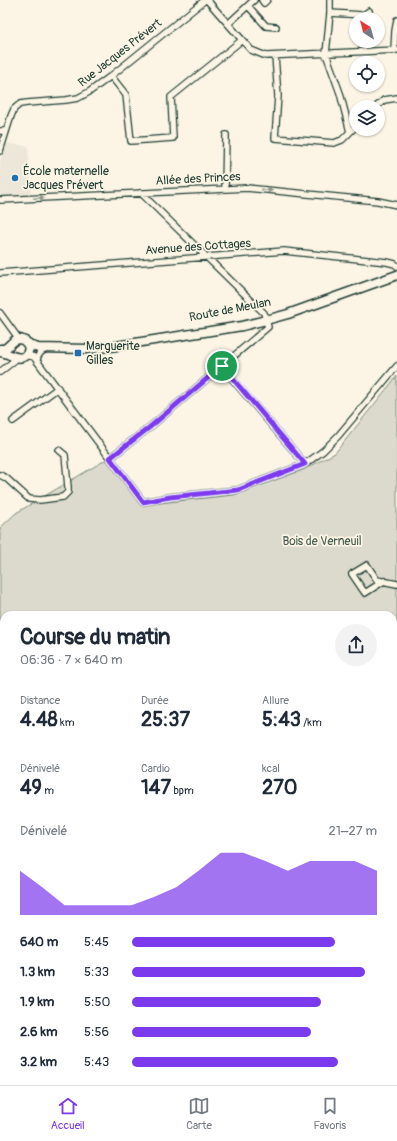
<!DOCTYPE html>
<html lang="fr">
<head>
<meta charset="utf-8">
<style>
  body { margin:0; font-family:Pangolin,sans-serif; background:#f2f2f3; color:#1f2937; height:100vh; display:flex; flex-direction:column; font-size:15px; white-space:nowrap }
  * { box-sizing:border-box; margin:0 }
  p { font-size:13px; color:#747a83 }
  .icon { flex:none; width:22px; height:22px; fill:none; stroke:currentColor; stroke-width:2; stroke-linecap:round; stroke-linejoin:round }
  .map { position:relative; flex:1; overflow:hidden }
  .side { position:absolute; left:0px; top:611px; width:397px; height:474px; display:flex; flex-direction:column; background:#fff; border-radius:12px 12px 0 0; box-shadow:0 1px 3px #0004 }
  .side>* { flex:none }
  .needle { width:26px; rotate:324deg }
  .buttons { position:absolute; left:349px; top:12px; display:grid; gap:8px }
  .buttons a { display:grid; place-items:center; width:36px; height:36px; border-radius:50%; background:#fff; box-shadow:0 1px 3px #0004; font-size:20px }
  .pin { position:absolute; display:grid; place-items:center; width:34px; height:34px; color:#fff; margin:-17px; border:2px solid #fff; border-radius:50%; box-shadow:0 1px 4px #0007 }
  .round { display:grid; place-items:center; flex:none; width:42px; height:42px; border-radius:21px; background:#f2f2f3 }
  .summary { display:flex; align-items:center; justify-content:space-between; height:68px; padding:0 20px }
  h1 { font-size:22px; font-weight:700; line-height:30px }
  .stats { display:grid; grid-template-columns:repeat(3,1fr); gap:6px; height:68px; padding:4px 20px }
  .stats div { display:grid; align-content:center }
  .stats b { font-size:20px; font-weight:700 }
  .stats small { font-size:11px; font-weight:400 }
  .stats p { font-size:11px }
  .chart { height:112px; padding:8px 20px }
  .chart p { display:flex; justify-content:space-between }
  .chart svg { width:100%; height:72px; margin-top:4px; fill:#7c3aed; opacity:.7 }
  ul { padding:0 20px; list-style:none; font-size:13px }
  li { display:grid; grid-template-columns:64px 48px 1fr; align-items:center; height:30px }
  li i { height:10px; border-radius:5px; background:#7c3aed }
  .menu { display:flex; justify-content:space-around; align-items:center; height:56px; border-top:1px solid #e0e1e3; background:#fff; font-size:11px; color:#747a83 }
  .menu a { display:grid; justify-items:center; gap:2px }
  .menu .current { color:#7c3aed }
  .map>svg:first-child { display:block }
  .built { fill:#ece7d8 }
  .green { fill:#dcdacc; stroke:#7e8c80; fill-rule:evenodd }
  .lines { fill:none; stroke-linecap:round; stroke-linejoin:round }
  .street-casing { stroke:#1f3d34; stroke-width:8 }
  .secondary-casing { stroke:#1f3d34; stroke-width:11 }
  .street { stroke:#fcf5e5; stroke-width:5.5 }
  .secondary { stroke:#fcf5e5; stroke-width:8 }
  .oneway { fill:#8e998c }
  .route-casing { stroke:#fff; stroke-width:8 }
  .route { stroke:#7c3aed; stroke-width:5 }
  .poi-dot { fill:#1f6fb2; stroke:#fcf5e5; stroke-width:1.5 }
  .labels { text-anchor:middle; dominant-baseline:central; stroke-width:3.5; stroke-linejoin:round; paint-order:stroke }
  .street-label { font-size:12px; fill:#1f3d34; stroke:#fcf5e5 }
  .poi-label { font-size:12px; fill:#1f3d34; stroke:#fcf5e5; text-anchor:start }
  .park-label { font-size:12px; fill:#455c52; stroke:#fcf5e5 }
</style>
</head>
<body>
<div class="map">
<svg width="397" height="1085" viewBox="0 0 397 1085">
  <rect width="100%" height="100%" fill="#fcf5e5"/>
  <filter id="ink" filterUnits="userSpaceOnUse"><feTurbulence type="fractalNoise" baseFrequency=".025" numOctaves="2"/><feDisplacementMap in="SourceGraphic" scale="8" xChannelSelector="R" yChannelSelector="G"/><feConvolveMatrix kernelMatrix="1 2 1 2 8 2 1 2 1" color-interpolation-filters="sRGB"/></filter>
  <g filter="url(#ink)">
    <path class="built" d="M5 143 28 146 31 195 7 197 0 195V162Z"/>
    <path class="green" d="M397 376V1085H148L144 1082 138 1085H0V528L16 513 107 459 141 505 234 495 303 470 335 453ZM4 615H393V1081H4Z"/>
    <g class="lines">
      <defs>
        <path id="street" d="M207 0 251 50 266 56 397 50
          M262 0 264 3 267 0
          M248 6 266 26 276 27
          M330 13 363 15 369 11
          M228 24 254 0
          M394 51 395 31 397 20
          M275 56 278 96 275 138 334 143 342 140 350 132 340 93 326 54 330 13V0
          M111 76 126 95 131 141 173 138 171 97 242 40
          M376 107 384 100 397 98
          M0 131H6
          M350 132 356 126
          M0 151 11 116 14 109 20 104 27 103 66 100 78 98 89 92 111 76 205 0
          M225 189 226 135
          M0 200 247 188 378 201 397 205
          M0 273 284 251 387 262 395 264 397 266
          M0 313 16 335 18 339
          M27 355 34 357 37 361 143 502 170 497 238 490 305 464 323 451 338 436 397 366
          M37 361C37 354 41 351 47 349
          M221 366 305 464
          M0 372 15 360 16 358
          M13 421 58 388
          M110 458 150 427 268 327 264 313 141 193
          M0 475 6 478 29 499 40 500 63 497 68 492V487L65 455 59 450
          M384 581 365 593 352 574 367 565 377 580 397 584"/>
        <path id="secondary" d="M25 341 32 346 38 348 87 349 110 347 242 326 266 320 288 314 397 275
          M0 349C3 349 4 349 6 348 9 346 11 343 14 341 21 336 27 342 29 348L27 355C18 362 10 353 0 352"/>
      </defs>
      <use href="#street" class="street-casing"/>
      <use href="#secondary" class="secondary-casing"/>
      <use href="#street" class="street"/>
      <use href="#secondary" class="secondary"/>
    </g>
    <defs><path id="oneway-solid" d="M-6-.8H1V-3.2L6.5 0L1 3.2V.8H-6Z"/></defs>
    <g class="oneway">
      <use href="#oneway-solid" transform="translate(267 190) rotate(6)"/>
      <use href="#oneway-solid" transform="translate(39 198) rotate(-3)"/>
    </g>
  </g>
  <g class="lines" filter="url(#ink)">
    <defs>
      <path id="route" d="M222 366 305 464 238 490 170 497 143 502 110 458 150 427Z"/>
    </defs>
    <use href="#route" class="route-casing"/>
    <use href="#route" class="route"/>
  </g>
  <g class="poi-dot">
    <circle cx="15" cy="178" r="4"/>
    <rect x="74" y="349" width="8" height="8" rx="2"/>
  </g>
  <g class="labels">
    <g class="street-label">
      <text transform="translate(120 53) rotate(-38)">Rue Jacques Prévert</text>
      <text transform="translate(198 179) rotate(-3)">Allée des Princes</text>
      <text transform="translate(198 247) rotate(-4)">Avenue des Cottages</text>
      <text transform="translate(230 310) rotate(-11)">Route de Meulan</text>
    </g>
    <g class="poi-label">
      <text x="23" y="171">École maternelle<tspan x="23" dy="14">Jacques Prévert</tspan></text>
      <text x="86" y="346">Marguerite<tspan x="86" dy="14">Gilles</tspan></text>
    </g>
    <g class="park-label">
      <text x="322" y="541">Bois de Verneuil</text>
    </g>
  </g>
</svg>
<div class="buttons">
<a><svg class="needle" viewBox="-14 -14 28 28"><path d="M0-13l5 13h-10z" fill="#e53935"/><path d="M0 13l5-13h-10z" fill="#747a83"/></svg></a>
<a><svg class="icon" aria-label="locate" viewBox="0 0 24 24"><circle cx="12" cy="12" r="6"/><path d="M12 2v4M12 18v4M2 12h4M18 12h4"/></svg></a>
<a><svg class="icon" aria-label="layers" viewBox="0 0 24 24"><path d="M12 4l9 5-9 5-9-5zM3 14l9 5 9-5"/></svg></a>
</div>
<div class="pin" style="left:222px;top:366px;background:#1e9e55"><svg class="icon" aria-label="arrive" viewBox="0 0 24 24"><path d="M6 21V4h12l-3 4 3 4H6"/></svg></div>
<section class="side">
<div class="summary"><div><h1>Course du matin</h1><p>06:36 · 7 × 640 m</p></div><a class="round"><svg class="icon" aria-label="share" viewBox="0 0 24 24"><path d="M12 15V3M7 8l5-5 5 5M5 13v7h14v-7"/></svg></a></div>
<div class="stats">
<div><p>Distance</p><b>4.48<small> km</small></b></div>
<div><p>Durée</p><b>25:37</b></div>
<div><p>Allure</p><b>5:43<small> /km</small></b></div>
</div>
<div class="stats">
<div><p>Dénivelé</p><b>49<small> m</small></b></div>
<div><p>Cardio</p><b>147<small> bpm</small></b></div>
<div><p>kcal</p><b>270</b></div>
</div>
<div class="chart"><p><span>Dénivelé</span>21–27 m</p>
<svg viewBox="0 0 160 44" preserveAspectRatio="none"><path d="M0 44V17L10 27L20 38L30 38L40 38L50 38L60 33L70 27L80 17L90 6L100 6L110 11L120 17L130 11L140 11L150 11L160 17V44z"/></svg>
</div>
<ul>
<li><b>640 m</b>5:45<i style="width:83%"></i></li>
<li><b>1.3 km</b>5:33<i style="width:95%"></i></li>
<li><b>1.9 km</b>5:50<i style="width:77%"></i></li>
<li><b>2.6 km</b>5:56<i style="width:73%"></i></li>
<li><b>3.2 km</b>5:43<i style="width:84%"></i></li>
</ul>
</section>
</div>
<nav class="menu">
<a class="current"><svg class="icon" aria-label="home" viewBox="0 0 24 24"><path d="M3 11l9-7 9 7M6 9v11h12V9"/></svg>Accueil</a>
<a><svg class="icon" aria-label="map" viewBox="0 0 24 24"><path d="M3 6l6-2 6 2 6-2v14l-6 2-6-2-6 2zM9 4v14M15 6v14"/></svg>Carte</a>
<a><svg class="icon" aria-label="saved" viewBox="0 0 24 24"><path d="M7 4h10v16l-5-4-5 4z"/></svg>Favoris</a>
</nav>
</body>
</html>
